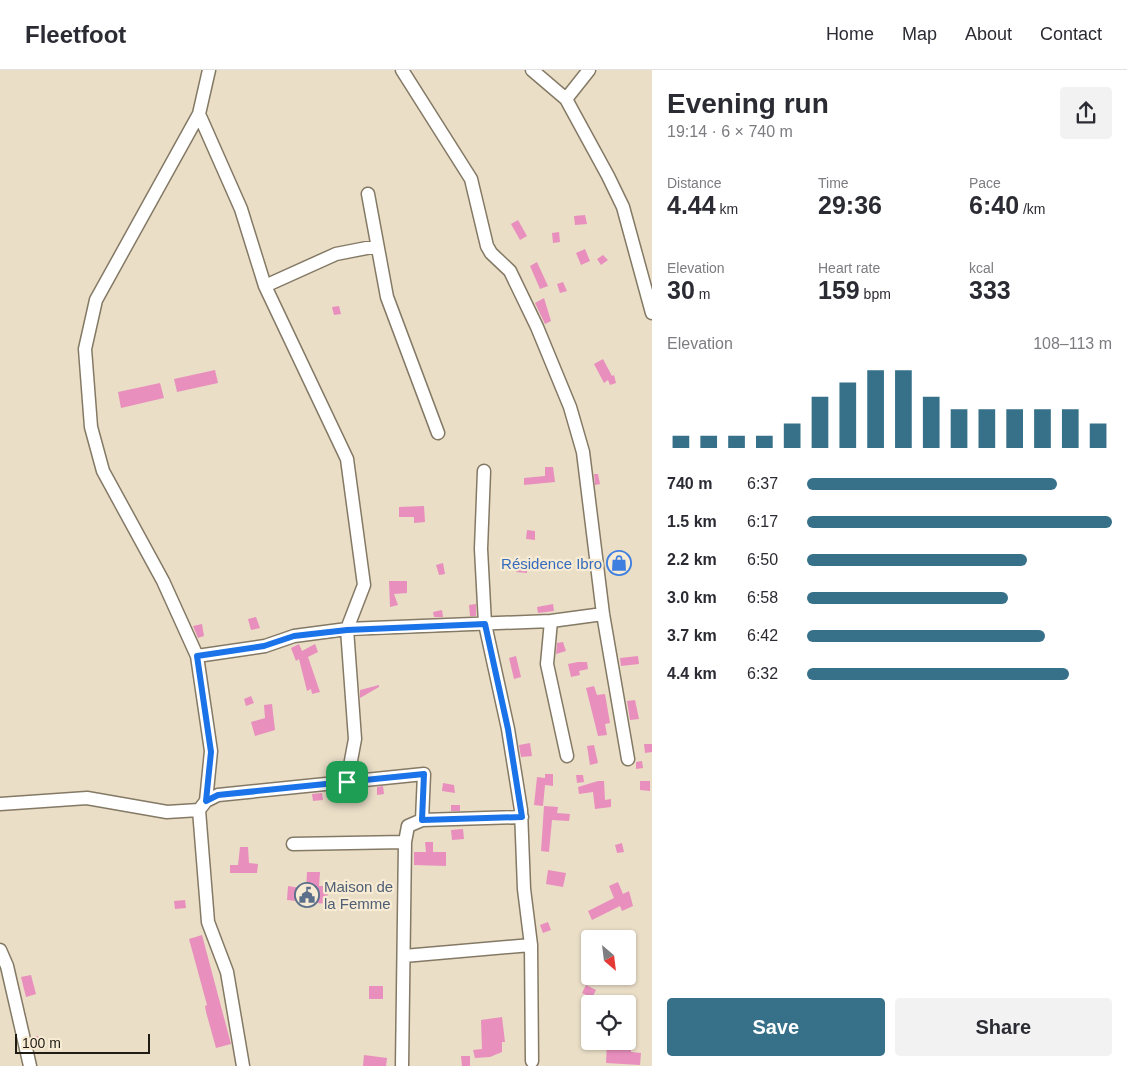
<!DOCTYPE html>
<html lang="en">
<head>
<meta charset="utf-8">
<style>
  body { margin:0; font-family:Arial,sans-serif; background:#f2f2f3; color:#2b2b33; height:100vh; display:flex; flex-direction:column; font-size:19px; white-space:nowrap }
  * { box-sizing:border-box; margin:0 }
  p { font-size:16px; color:#7c7c81 }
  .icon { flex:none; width:28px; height:28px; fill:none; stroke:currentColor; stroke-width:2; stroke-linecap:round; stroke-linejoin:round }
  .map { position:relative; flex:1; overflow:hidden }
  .drawer { display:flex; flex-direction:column; background:#fff; width:475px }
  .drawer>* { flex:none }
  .needle { width:32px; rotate:152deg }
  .buttons { position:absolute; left:581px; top:860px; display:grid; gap:10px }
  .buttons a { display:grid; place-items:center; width:55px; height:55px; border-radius:5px; background:#fff; box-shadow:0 1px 4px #0004; font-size:25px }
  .scale { position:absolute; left:15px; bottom:12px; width:135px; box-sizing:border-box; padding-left:5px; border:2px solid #201b13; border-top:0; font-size:14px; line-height:18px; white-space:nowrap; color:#201b13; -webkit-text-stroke:4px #f7ebd4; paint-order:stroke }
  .pin { position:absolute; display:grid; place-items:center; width:42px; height:42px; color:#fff; margin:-21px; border-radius:10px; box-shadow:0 2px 8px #0006 }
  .round { display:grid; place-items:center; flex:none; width:52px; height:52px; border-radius:5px; background:#f2f2f3 }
  .headline { display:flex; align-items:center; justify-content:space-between; height:85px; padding:0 15px }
  h1 { font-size:28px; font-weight:700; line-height:38px }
  .stats { display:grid; grid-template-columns:repeat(3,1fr); gap:8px; height:85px; padding:5px 15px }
  .stats div { display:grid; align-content:center }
  .stats b { font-size:25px; font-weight:700 }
  .stats small { font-size:14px; font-weight:400 }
  .stats p { font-size:14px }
  .chart { height:140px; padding:10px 15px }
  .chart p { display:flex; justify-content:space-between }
  .chart svg { width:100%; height:90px; margin-top:5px; stroke:#367089; stroke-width:6 }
  .action { display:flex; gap:10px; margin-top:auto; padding:10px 15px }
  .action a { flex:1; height:58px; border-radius:5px; background:#367089; color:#fff; font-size:20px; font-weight:700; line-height:58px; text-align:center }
  .action a+a { background:#f2f2f3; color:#2b2b33 }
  ul { padding:0 15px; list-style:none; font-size:16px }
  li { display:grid; grid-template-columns:80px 60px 1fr; align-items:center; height:38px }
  li i { height:12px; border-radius:6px; background:#367089 }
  header { display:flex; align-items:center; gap:30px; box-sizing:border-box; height:70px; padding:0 25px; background:#fff; border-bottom:1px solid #e1e1e2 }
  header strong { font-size:24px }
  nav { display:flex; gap:28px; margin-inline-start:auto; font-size:18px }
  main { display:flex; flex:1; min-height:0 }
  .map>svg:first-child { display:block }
  .building { fill:#e88fbd }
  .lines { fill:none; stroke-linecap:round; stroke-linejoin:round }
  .minor-casing { stroke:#847965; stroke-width:15 }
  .minor { stroke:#fff; stroke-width:12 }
  .route-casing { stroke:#fff; stroke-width:10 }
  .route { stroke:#1a73e8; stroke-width:6 }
  .labels { text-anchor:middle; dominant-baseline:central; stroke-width:4.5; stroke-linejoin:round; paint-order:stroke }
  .shop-label { font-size:15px; fill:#366cbe; stroke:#f7ebd4; text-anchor:end }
  .service-label { font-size:15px; fill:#4e5e75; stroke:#f7ebd4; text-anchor:start }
</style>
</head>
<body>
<header>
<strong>Fleetfoot</strong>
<nav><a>Home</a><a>Map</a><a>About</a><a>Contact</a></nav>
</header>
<main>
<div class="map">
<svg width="652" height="996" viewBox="0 0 652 996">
  <rect width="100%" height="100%" fill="#eadec7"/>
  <path class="building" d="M585 145 587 154 575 155 574 146Z
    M518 150 527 166 520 170 511 154Z
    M559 162 560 172 553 173 552 163Z
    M585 179 590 191 581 195 576 183Z
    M603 185 608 190 601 195 597 189Z
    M537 192 548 216 540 219 530 196Z
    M563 212 567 221 560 223 557 214Z
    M544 228 551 251 545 254 535 233Z
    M339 236 341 244 334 245 332 237Z
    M603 289 612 306 614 305 616 313 610 315 608 310 604 313 594 294Z
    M215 300 218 313 177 322 174 309Z
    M160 313 164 328 121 338 118 322Z
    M545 397H553L555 412 524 415V408L545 406Z
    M594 404H598L600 414 595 415Z
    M424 436 425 452 414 453V447H399V437Z
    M527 460 535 461V470L526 469Z
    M443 493 445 504 439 505 436 495Z
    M516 494 527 495V503L516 502Z
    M389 511H407V523L394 524 398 535 390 537Z
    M476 534V546H470L469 535Z
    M553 534 554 541 538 543 537 537Z
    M442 540 443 547H434L433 542Z
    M256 547 260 558 251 560 248 549Z
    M202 554 204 566 198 568 193 556Z
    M563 572 566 581 556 584 557 573Z
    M299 574 302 581 315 574 318 582 308 587 320 622 312 624 311 619 307 621 299 589 296 591 291 578Z
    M516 586 521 607 514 609 509 588Z
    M638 586 639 594 621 596 620 588Z
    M578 592H587L588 599 579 601 580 605 571 607 568 594Z
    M379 615V617L360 628V620Z
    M594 616 597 625 605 624 610 653 605 654 607 665 598 666 586 618Z
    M251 626 254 633 246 636 244 629Z
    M635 630 639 649 630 650 627 631Z
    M272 634 275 660 255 666 251 652 265 648 264 635Z
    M530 673 532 686 521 687 519 675Z
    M644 674H652V682L645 683Z
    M594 675 598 693 590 695 587 676Z
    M642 691 643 698 636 699V692Z
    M545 704H553V716L545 715 543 736 534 735 537 707 545 708Z
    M576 705H583L584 712 577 713Z
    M598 711H604L605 730 611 729V737L595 739 593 722 579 724 578 717Z
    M640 711H650V721L640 720Z
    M443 713 454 715 455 723 442 721Z
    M383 716 384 724 377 725V717Z
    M322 723 323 730 313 731 312 724Z
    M451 735H460V741H451Z
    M544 736 558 737 557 743 570 744 569 751 552 750 549 782 541 781Z
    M463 759 464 769 452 770 451 760Z
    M425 772H433V782H446V796L414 795V782H426Z
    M622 773 624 782 617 783 615 775Z
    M240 777H248L249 793 258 794 257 803H230V795H238Z
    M548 800 566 803 563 817 546 814Z
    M307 802H320L319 816H328L327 834 287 830 288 816 306 819Z
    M618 812 623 824 629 821 633 836 622 841 620 836 592 850 588 841 614 828 609 816Z
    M185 830 186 838 175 839 174 831Z
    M548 852 551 860 543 863 540 855Z
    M202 865 231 974 216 978 206 942 205 936 207 935 189 869Z
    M31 905 36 924 26 927 21 907Z
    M586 915 596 920 592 928 582 923Z
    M369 916H383V929H369Z
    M628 942 636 944 635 953 628 952Z
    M502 947 505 972H502V982L490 987 475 988 473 980 482 979 481 950Z
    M38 966 40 975 34 976 32 967Z
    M607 972 631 974V982L641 983 640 995 606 993Z
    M364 985 387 988 386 996H363Z
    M461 986H470V996H462Z"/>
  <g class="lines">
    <defs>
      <path id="minor" d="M402 0 471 109 487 176 491 183 510 201 537 257 570 337 583 382 603 544 628 689
        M532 0 566 29 608 106 623 137 652 243
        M566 29 589 0
        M199 44 241 139 265 216 347 389 364 515 347 559 355 669 347 712
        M368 124 387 227 438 363
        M265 216 336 184 377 176
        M484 401 481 479 485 554 508 659 521 740 524 819 531 875 532 991
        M551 551 547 594 567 686
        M197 586 265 576 294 566 347 559 551 551 603 544
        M206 731 211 681 197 586 163 511 103 401 91 357 85 279 96 230 199 44 209 0
        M0 734 87 728 167 742 199 740
        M293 774 405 772
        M0 880 7 896 30 996
        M404 886 531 875
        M243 996 227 902 208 852 199 740 206 731 218 725 424 704 422 750
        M402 996 405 772 408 756 422 750 522 747"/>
    </defs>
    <use href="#minor" class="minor-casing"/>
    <use href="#minor" class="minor"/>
  </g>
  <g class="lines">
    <defs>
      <path id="route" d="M485 554 508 659 522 747 422 750 424 704 218 725 206 731 211 682 197 586 264 576 294 566 347 560Z"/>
    </defs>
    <use href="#route" class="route-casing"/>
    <use href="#route" class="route"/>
  </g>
  <defs>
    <symbol id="shop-ring" viewBox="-11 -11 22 22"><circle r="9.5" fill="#f7ebd4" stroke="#3f7fe0" stroke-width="1.5"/><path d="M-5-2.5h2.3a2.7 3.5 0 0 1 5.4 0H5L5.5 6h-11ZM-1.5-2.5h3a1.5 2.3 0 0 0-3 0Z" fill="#3f7fe0"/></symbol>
    <symbol id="civic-ring" viewBox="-11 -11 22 22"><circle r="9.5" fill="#f7ebd4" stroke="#5c6f8a" stroke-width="1.5"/><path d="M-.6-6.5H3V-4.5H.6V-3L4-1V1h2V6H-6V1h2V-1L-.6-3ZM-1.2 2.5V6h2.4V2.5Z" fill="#5c6f8a"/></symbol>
  </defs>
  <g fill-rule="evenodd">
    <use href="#shop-ring" x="605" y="479" width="28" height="28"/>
    <use href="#civic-ring" x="293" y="811" width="28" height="28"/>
  </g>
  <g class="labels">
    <g class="shop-label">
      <text x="602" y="493">Résidence Ibro</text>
    </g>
    <g class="service-label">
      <text x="324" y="816">Maison de<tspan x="324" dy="17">la Femme</tspan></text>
    </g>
  </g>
</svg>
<div class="buttons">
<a><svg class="needle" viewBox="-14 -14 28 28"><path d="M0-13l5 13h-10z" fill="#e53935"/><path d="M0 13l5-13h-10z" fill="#7c7c81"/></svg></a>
<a><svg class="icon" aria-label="locate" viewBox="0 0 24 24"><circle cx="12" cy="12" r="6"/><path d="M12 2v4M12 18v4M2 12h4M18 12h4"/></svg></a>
</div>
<div class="scale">100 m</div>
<div class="pin" style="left:347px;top:712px;background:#1e9e55"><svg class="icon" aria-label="arrive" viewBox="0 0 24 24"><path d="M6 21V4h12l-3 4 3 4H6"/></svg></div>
</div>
<section class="drawer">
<div class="headline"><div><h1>Evening run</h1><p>19:14 · 6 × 740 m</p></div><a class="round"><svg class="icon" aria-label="share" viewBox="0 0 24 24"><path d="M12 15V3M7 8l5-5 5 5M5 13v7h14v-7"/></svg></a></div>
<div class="stats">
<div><p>Distance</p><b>4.44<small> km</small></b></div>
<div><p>Time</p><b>29:36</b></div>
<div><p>Pace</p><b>6:40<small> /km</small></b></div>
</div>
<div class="stats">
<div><p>Elevation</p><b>30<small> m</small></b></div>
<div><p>Heart rate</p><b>159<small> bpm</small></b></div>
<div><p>kcal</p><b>333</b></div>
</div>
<div class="chart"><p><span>Elevation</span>108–113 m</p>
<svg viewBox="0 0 160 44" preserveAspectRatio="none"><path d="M5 44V38M15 44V38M25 44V38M35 44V38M45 44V32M55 44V19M65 44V12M75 44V6M85 44V6M95 44V19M105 44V25M115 44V25M125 44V25M135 44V25M145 44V25M155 44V32"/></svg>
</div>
<ul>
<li><b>740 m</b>6:37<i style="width:82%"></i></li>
<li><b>1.5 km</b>6:17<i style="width:100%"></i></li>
<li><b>2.2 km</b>6:50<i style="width:72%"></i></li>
<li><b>3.0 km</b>6:58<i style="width:66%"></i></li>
<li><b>3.7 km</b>6:42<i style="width:78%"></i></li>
<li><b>4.4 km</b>6:32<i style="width:86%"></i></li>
</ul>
<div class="action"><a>Save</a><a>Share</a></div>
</section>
</main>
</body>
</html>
